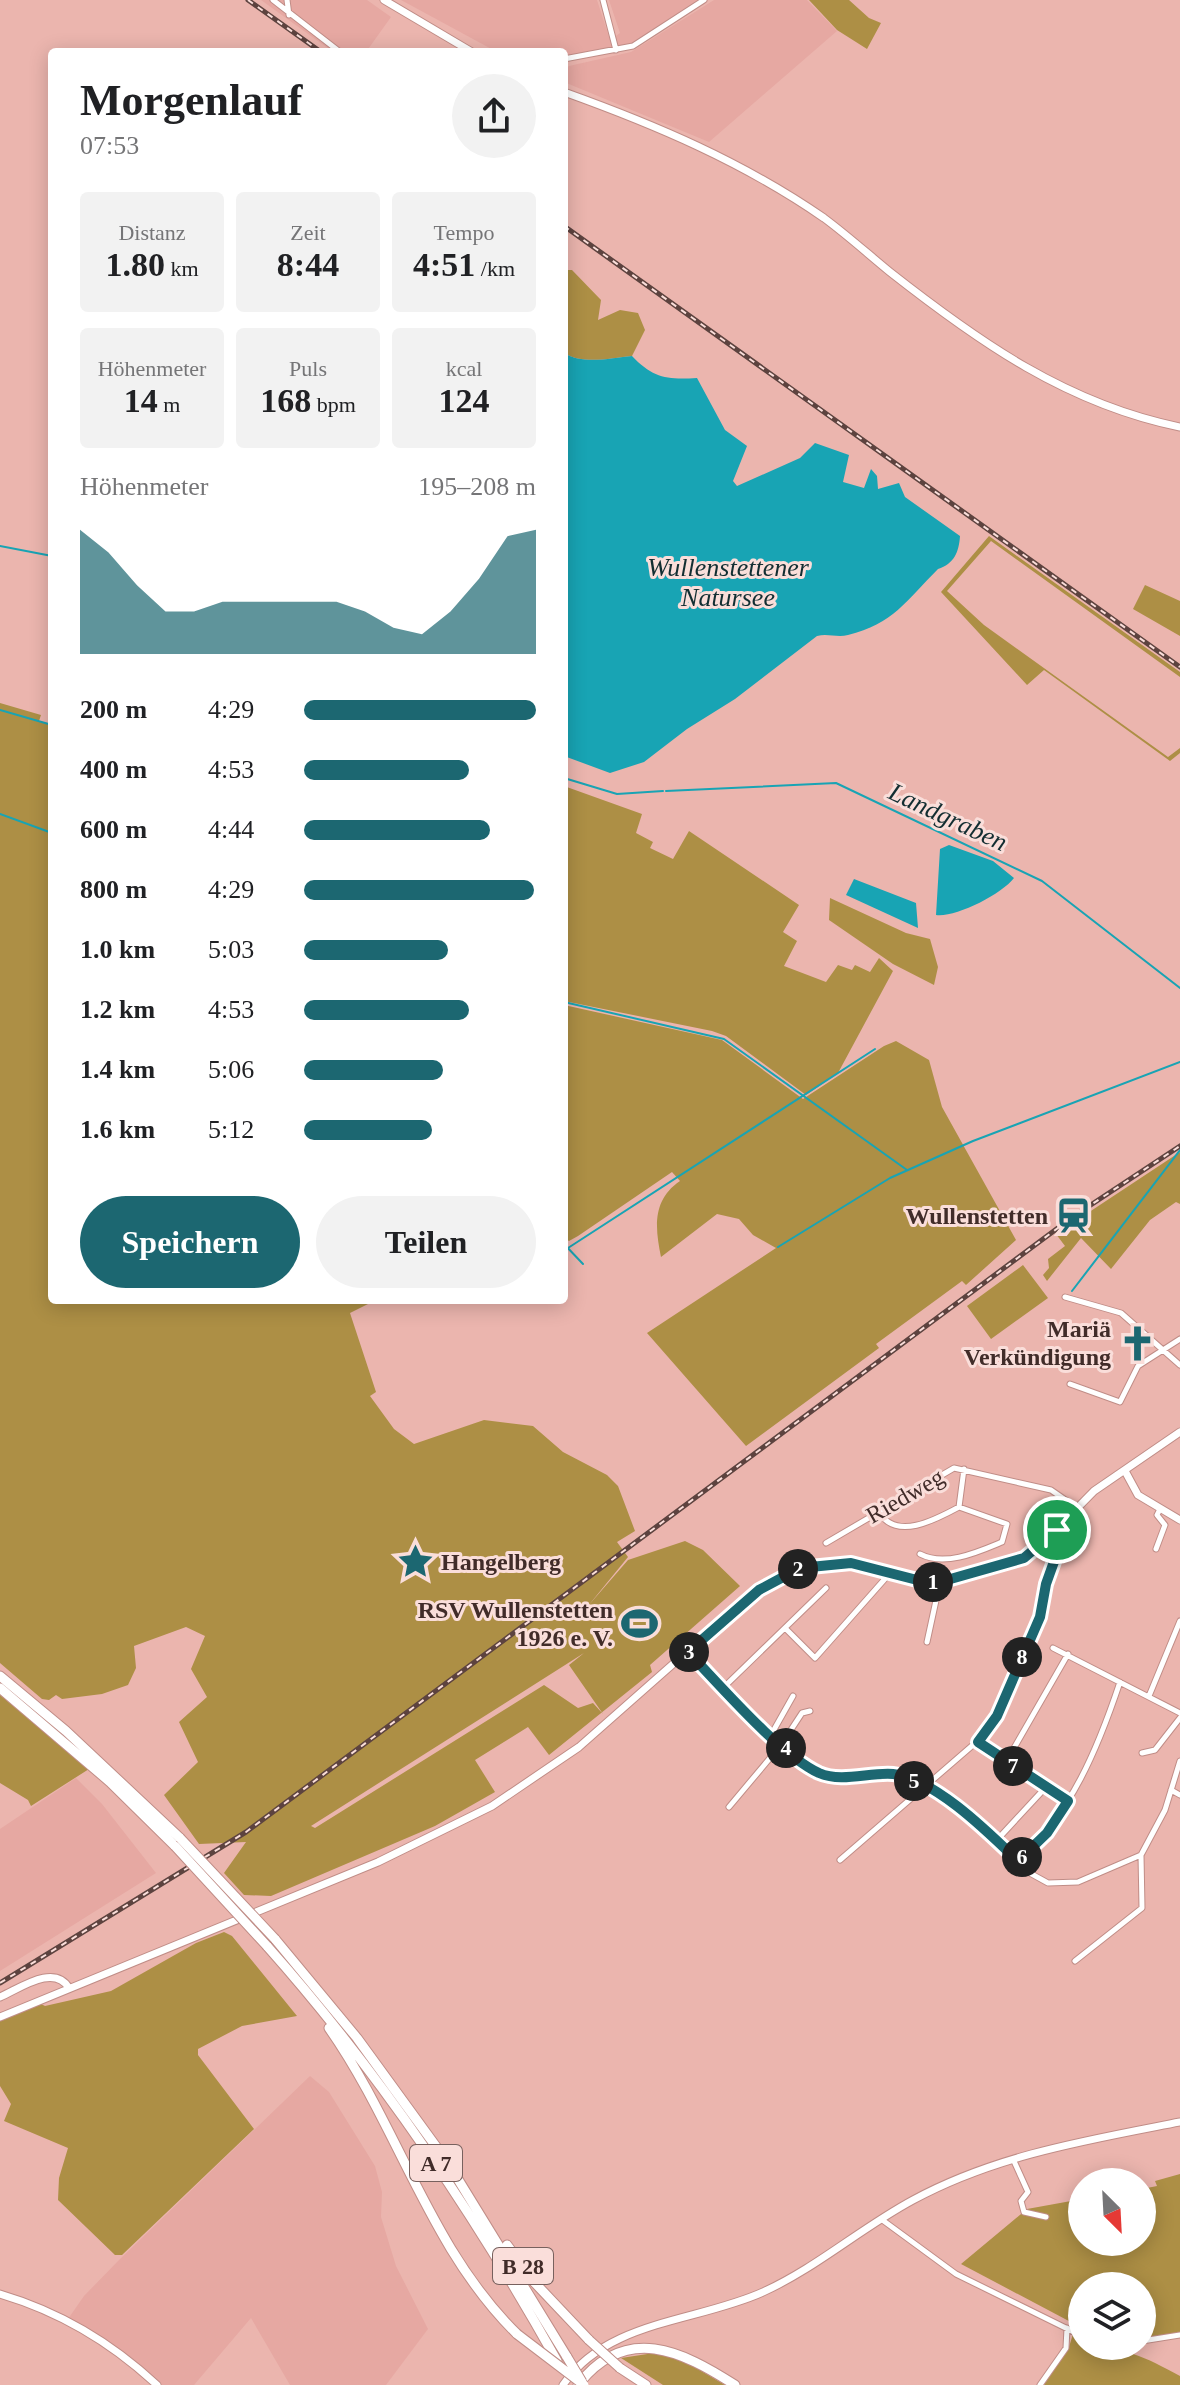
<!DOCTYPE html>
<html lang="de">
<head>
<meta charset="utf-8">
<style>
  body { margin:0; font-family:"Times New Roman",serif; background:#f2f2f2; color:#202124; height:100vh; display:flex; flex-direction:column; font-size:30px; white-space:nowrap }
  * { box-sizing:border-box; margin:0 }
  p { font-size:26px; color:#757577 }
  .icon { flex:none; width:44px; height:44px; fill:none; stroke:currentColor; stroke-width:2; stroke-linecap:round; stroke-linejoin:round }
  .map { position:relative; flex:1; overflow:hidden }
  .sheet { position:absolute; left:48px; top:48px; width:520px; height:1256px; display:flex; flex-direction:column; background:#fff; border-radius:8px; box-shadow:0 4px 20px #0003 }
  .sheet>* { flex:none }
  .needle { width:52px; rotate:156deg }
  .fabs { position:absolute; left:1068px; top:2168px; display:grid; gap:16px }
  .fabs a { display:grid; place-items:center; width:88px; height:88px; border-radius:50%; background:#fff; box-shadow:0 4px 20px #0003; font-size:40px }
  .pin { position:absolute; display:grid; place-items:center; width:68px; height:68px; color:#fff; margin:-34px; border:4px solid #fff; border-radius:50%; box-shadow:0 2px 8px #0007 }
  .km { position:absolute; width:40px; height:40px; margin:-20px; border-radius:50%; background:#222; color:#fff; font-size:22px; line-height:40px; text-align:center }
  .round { display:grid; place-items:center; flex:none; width:84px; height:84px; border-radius:42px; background:#f2f2f2 }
  .overview { display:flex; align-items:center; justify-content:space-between; height:136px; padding:0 32px }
  h1 { font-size:44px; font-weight:700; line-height:60px }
  .figures { display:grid; grid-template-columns:repeat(3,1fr); gap:12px; height:136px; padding:8px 32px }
  .figures div { display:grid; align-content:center; border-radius:8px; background:#f2f2f2; text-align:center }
  .figures b { font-size:34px; font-weight:700 }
  .figures small { font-size:22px; font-weight:400 }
  .figures p { font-size:22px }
  .chart { height:224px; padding:16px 32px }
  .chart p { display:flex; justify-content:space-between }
  .chart svg { width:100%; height:144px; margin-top:8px; fill:#1c6771; opacity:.7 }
  .primary-button { display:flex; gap:16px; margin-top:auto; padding:16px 32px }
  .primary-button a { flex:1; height:92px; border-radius:48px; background:#1c6771; color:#fff; font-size:32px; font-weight:700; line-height:92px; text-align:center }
  .primary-button a+a { background:#f2f2f2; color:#202124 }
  ul { padding:0 32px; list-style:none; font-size:26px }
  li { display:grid; grid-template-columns:128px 96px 1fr; align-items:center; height:60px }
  li i { height:20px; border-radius:10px; background:#1c6771 }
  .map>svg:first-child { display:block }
  .built { fill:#e6a8a2 }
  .green { fill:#ad8f45; fill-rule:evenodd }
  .water { fill:#18a4b4 }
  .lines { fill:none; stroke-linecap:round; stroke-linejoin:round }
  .stream { stroke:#18a4b4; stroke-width:2 }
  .street-casing { stroke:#c08d87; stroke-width:7 }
  .secondary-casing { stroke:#c08d87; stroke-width:9 }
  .highway-casing { stroke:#c08d87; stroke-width:11 }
  .street { stroke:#fff; stroke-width:5 }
  .secondary { stroke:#fff; stroke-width:7 }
  .highway { stroke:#fff; stroke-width:9 }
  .rail-casing { stroke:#5d433f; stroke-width:5 }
  .rail { stroke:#fadeda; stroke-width:2; stroke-dasharray:6; stroke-linecap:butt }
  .highway-bridge-casing { stroke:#c08d87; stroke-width:11; stroke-linecap:butt }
  .highway-bridge { stroke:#fff; stroke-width:9 }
  .route-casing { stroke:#fff; stroke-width:16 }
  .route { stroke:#1c6771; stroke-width:10 }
  .labels { text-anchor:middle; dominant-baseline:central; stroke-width:6; stroke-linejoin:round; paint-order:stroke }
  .shield { fill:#fadeda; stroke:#78615e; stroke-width:2 }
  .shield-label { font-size:22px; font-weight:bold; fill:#412c29 }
  .poi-label { font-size:24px; font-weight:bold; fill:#412c29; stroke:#fadeda; text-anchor:end }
  .street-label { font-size:24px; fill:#412c29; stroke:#fadeda }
  .water-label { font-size:26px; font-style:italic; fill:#132e32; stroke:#fadeda }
</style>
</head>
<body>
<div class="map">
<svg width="1180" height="2385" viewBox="0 0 1180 2385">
  <rect width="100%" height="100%" fill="#ebb5ae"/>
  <path class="built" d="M261 0H367L391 17 366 52H333Z
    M401 0H597L609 37 613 38 620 33 609 0H703L633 45 564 59V52H497Z
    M714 0H807L837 31 709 142 564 82V70L569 66 631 52Z
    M76 1778 102 1804 156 1873 0 1971V1829Z
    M310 2076 329 2092 375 2166 382 2192 381 2217 396 2266 428 2329 386 2385H290L251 2318 194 2385H158L68 2319 84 2296 120 2259Z"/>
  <path class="green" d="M809 0H849L869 18 881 23 867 49 837 30Z
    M564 270H572L601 300 598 320 620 310 638 313 645 330 632 356C611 358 583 365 564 353Z
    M989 536 1180 672V677L991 541 947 591 984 625 1168 757 1180 748V753L1170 761 1044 670 1027 685 941 592Z
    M1145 585 1180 601V636L1133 609Z
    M0 703 41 715 39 721 52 725V1300H376L350 1313 376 1392 370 1396 394 1429 414 1444 484 1420 533 1426 563 1452 607 1475 618 1486 635 1531 617 1542 628 1557 588 1606 628 1560 685 1541 703 1550 740 1586 650 1665 652 1672 549 1755 528 1727 475 1760 495 1792 435 1826 271 1896 244 1895 224 1873 246 1842 199 1844 164 1795 198 1762 179 1722 207 1697 191 1669 205 1636 186 1627 134 1646 136 1668 128 1685 102 1694 62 1699 56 1695 49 1700 42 1699 0 1663ZM584 1653 569 1665 603 1714 593 1703 578 1708 544 1685 315 1828 311 1826Z
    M564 786 642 814 636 833 653 842 650 848 673 859 689 831 799 905 783 932 797 941 784 966 826 982 838 965 852 970 855 965 870 972 879 958 893 971 838 1073 806 1095 726 1036 712 1031 564 1001Z
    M830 898 906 933 930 939 938 967 934 985 893 964 829 920Z
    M564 1005 722 1040 803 1099 884 1046 896 1041 929 1060 942 1107 1016 1240 966 1285 962 1281 876 1344 879 1348 746 1446 647 1333 776 1248 753 1235 739 1219 717 1214 661 1257C655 1228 652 1200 680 1181L672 1172 578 1236 569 1241 564 1238Z
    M1180 1152V1204L1176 1202 1150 1220 1111 1269 1081 1238 1047 1281 1043 1275 1049 1268 1048 1259 1065 1246 1056 1234Z
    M1023 1265 1048 1298 991 1339 967 1306Z
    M0 1695 89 1769 31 1806 28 1800 0 1783Z
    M224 1932 232 1936 297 2016 242 2026 198 2049V2055L254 2129 122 2255H115L58 2200 59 2178 68 2148 4 2121 11 2104 0 2086V2017L37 2002 45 2006 111 1991 196 1943Z
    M1180 2174V2333L1142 2338V2286H1082V2328L961 2264 1027 2209 1082 2199V2242H1142V2189L1157 2186 1155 2181Z
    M1073 2334 1082 2339V2346C1123 2346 1145 2357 1180 2376V2385H1044L1069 2347Z
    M654 2353 683 2360 725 2385H663L621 2358Z"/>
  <path class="water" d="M564 353C583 365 611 358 632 356 653 378 667 380 697 378L725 430 747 446 733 481 737 486 800 458 815 443 849 455 843 482 864 488 871 469 877 476 878 489 899 483 905 497 960 536C959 552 954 564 938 569 906 601 893 624 848 635 837 638 828 633 817 636L735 699 687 729 644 762 610 773 564 756Z
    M949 845 993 861 1014 878C1001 895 954 918 936 915L940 849Z
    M854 879 916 903 918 928 846 895Z"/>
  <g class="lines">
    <path class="stream" d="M0 546 52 556
      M0 710 52 725
      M564 778 617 794 663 791
      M666 791 836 783 1042 881 1180 988
      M0 814 52 833
      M564 1002 724 1039 907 1170
      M564 1244 583 1264
      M778 1247 890 1178 973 1141 1180 1062
      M568 1248 875 1049
      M1072 1291 1180 1150"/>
    <defs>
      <path id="street" d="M273 0 340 52
        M287 0 289 15
        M603 0 616 50
        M564 59 633 46 704 0
        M1065 1297 1121 1313 1180 1365
        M1070 1384 1120 1402 1138 1366 1180 1339
        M959 1507 964 1469
        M879 1512C896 1541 935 1520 959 1507L1007 1524 1002 1542C978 1552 945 1567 920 1554
        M826 1543 954 1468 1051 1490 1077 1508
        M1156 1549 1165 1525 1157 1515 1160 1509
        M785 1628 815 1658 891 1572
        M927 1642 940 1582
        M1053 1648 1180 1713
        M688 1652 781 1745 814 1771 836 1776 894 1774 927 1787 996 1841 1028 1872 1048 1883 1078 1882 1141 1855 1165 1810 1180 1761
        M724 1687 826 1588
        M1149 1696 1180 1621
        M771 1735 793 1696
        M978 1742 1067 1801
        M1142 1753 1155 1750 1180 1718
        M1006 1762 1068 1654
        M1171 1790 1180 1795
        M729 1807 781 1745 802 1713 810 1711
        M996 1841 1046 1787
        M840 1860 988 1732 1040 1617 1046 1584 1061 1542 1057 1530
        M1018 1861C1071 1814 1098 1748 1120 1682
        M1075 1961 1142 1908 1141 1855
        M1013 2159 1028 2192 1021 2201 1024 2212 1046 2217
        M881 2219 956 2274 1082 2336
        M1142 2341 1180 2335
        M1040 2385 1066 2348 1067 2328"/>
      <path id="secondary" d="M384 0 472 52
        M564 92C656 125 743 162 824 218 847 235 868 254 890 272 979 342 1067 404 1180 427
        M1125 1471 1138 1495 1180 1520
        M0 1997C19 1989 54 1963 69 1988
        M0 2017 378 1862 492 1806 579 1747 741 1604 785 1574 816 1565 851 1563 931 1582 1015 1562 1039 1547 1094 1491 1180 1432
        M0 2294C61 2312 111 2342 157 2385
        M563 2385C607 2320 697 2322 763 2292 816 2268 861 2228 913 2200 996 2155 1088 2140 1180 2122"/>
      <path id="highway" d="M0 1676 66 1731 180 1838
        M0 1688 110 1782 175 1846
        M275 1939 357 2038 448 2163 567 2357
        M267 1946C380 2073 474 2213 557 2361
        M329 2028C398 2126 430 2249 517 2334
        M507 2245 535 2283 589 2340
        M620 2368 646 2385
        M578 2385C626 2323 682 2351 735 2385"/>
    </defs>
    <use href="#street" class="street-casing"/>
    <use href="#secondary" class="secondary-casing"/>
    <use href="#highway" class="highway-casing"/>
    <use href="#street" class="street"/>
    <use href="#secondary" class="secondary"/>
    <use href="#highway" class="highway"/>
    <defs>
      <path id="rail" d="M248 0 321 52
        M564 226 1180 667
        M0 1983 246 1832 1074 1216 1180 1146"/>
    </defs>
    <use href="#rail" class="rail-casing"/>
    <use href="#rail" class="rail"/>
    <defs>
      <path id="highway-bridge" d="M180 1838 275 1939
        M175 1846 267 1946
        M517 2334 584 2385
        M589 2340 620 2368
        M567 2357 582 2382"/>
    </defs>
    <use href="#highway-bridge" class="highway-bridge-casing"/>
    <use href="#highway-bridge" class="highway-bridge"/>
  </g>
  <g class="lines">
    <defs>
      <path id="route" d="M1057 1530 1061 1542 1046 1584 1040 1617 997 1716 978 1742 1068 1801 1047 1833 1018 1861C989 1833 934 1778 893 1774 869 1772 842 1783 819 1773 780 1755 720 1685 688 1652L759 1590 800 1568 851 1563 921 1581 940 1582 1024 1558Z"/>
    </defs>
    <use href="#route" class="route-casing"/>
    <use href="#route" class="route"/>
  </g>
  <defs>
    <symbol id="station-bare" viewBox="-9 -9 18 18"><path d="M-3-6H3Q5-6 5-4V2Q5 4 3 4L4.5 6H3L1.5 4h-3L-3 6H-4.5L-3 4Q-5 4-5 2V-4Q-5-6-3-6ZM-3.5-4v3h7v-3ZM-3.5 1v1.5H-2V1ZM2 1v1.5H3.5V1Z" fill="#1c6771" stroke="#fadeda" stroke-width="2.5" paint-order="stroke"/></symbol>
    <symbol id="church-bare" viewBox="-9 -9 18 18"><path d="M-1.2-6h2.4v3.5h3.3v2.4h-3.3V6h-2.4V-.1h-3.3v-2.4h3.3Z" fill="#1c6771" stroke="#fadeda" stroke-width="2.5" paint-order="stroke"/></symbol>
    <symbol id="sight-bare" viewBox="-9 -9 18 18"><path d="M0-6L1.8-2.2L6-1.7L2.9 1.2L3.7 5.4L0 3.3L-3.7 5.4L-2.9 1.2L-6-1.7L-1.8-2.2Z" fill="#1c6771" stroke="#fadeda" stroke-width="2.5" paint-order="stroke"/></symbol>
    <symbol id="stadium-bare" viewBox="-9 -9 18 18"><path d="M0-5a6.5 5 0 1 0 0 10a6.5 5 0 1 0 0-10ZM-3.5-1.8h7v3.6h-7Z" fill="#1c6771" stroke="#fadeda" stroke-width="2.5" paint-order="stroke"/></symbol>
  </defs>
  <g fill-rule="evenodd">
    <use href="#station-bare" x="1048" y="1190" width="51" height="51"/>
    <use href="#church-bare" x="1112" y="1318" width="51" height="51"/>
    <use href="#sight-bare" x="390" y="1536" width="51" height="51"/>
    <use href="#stadium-bare" x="614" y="1598" width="51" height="51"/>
  </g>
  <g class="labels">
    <g class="shield">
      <rect x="410" y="2145" width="52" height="36" rx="6"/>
      <rect x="493" y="2248" width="60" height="36" rx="6"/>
    </g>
    <g class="shield-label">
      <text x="436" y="2163">A 7</text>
      <text x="523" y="2266">B 28</text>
    </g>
    <g class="poi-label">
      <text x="1048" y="1216">Wullenstetten</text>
      <text x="1111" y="1329">Mariä<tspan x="1111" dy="28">Verkündigung</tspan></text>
      <text x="441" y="1562" text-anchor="start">Hangelberg</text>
      <text x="613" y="1610">RSV Wullenstetten<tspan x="613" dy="28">1926 e. V.</tspan></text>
    </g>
    <g class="street-label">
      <text transform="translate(905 1496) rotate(-30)">Riedweg</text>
    </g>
    <g class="water-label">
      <text x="728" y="567">Wullenstettener<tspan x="728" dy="30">Natursee</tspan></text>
      <text transform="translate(948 817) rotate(25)">Landgraben</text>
    </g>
  </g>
</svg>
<div class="fabs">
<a><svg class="needle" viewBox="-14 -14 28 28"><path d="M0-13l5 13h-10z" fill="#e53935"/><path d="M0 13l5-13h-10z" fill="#757577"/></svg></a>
<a><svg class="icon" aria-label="layers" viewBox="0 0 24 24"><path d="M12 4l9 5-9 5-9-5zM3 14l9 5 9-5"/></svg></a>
</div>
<div class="pin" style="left:1057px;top:1530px;background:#1e9e55"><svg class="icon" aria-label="arrive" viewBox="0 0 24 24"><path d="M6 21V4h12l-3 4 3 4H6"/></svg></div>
<b class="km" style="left:933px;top:1582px">1</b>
<b class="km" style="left:798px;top:1569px">2</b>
<b class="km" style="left:689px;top:1652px">3</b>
<b class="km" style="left:786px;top:1748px">4</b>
<b class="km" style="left:914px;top:1781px">5</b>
<b class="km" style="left:1022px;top:1857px">6</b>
<b class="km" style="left:1013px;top:1766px">7</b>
<b class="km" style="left:1022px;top:1657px">8</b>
<section class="sheet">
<div class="overview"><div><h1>Morgenlauf</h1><p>07:53</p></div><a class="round"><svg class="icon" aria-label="share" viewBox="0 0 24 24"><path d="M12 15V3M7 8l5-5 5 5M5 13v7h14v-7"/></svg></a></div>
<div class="figures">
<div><p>Distanz</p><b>1.80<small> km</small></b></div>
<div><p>Zeit</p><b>8:44</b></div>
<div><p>Tempo</p><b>4:51<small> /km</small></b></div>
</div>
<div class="figures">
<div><p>Höhenmeter</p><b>14<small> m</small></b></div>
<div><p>Puls</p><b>168<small> bpm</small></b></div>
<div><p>kcal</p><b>124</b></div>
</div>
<div class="chart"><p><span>Höhenmeter</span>195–208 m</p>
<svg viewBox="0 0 160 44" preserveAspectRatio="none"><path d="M0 44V6L10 13L20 23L30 31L40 31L50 28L60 28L70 28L80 28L90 28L100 31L110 36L120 38L130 31L140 21L150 8L160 6V44z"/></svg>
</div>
<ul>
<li><b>200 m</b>4:29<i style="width:100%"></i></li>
<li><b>400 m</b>4:53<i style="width:71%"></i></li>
<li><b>600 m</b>4:44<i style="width:80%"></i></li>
<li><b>800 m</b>4:29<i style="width:99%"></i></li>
<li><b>1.0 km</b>5:03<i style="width:62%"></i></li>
<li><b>1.2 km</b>4:53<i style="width:71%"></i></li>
<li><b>1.4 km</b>5:06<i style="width:60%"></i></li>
<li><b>1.6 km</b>5:12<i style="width:55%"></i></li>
</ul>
<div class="primary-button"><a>Speichern</a><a>Teilen</a></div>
</section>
</div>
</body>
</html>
